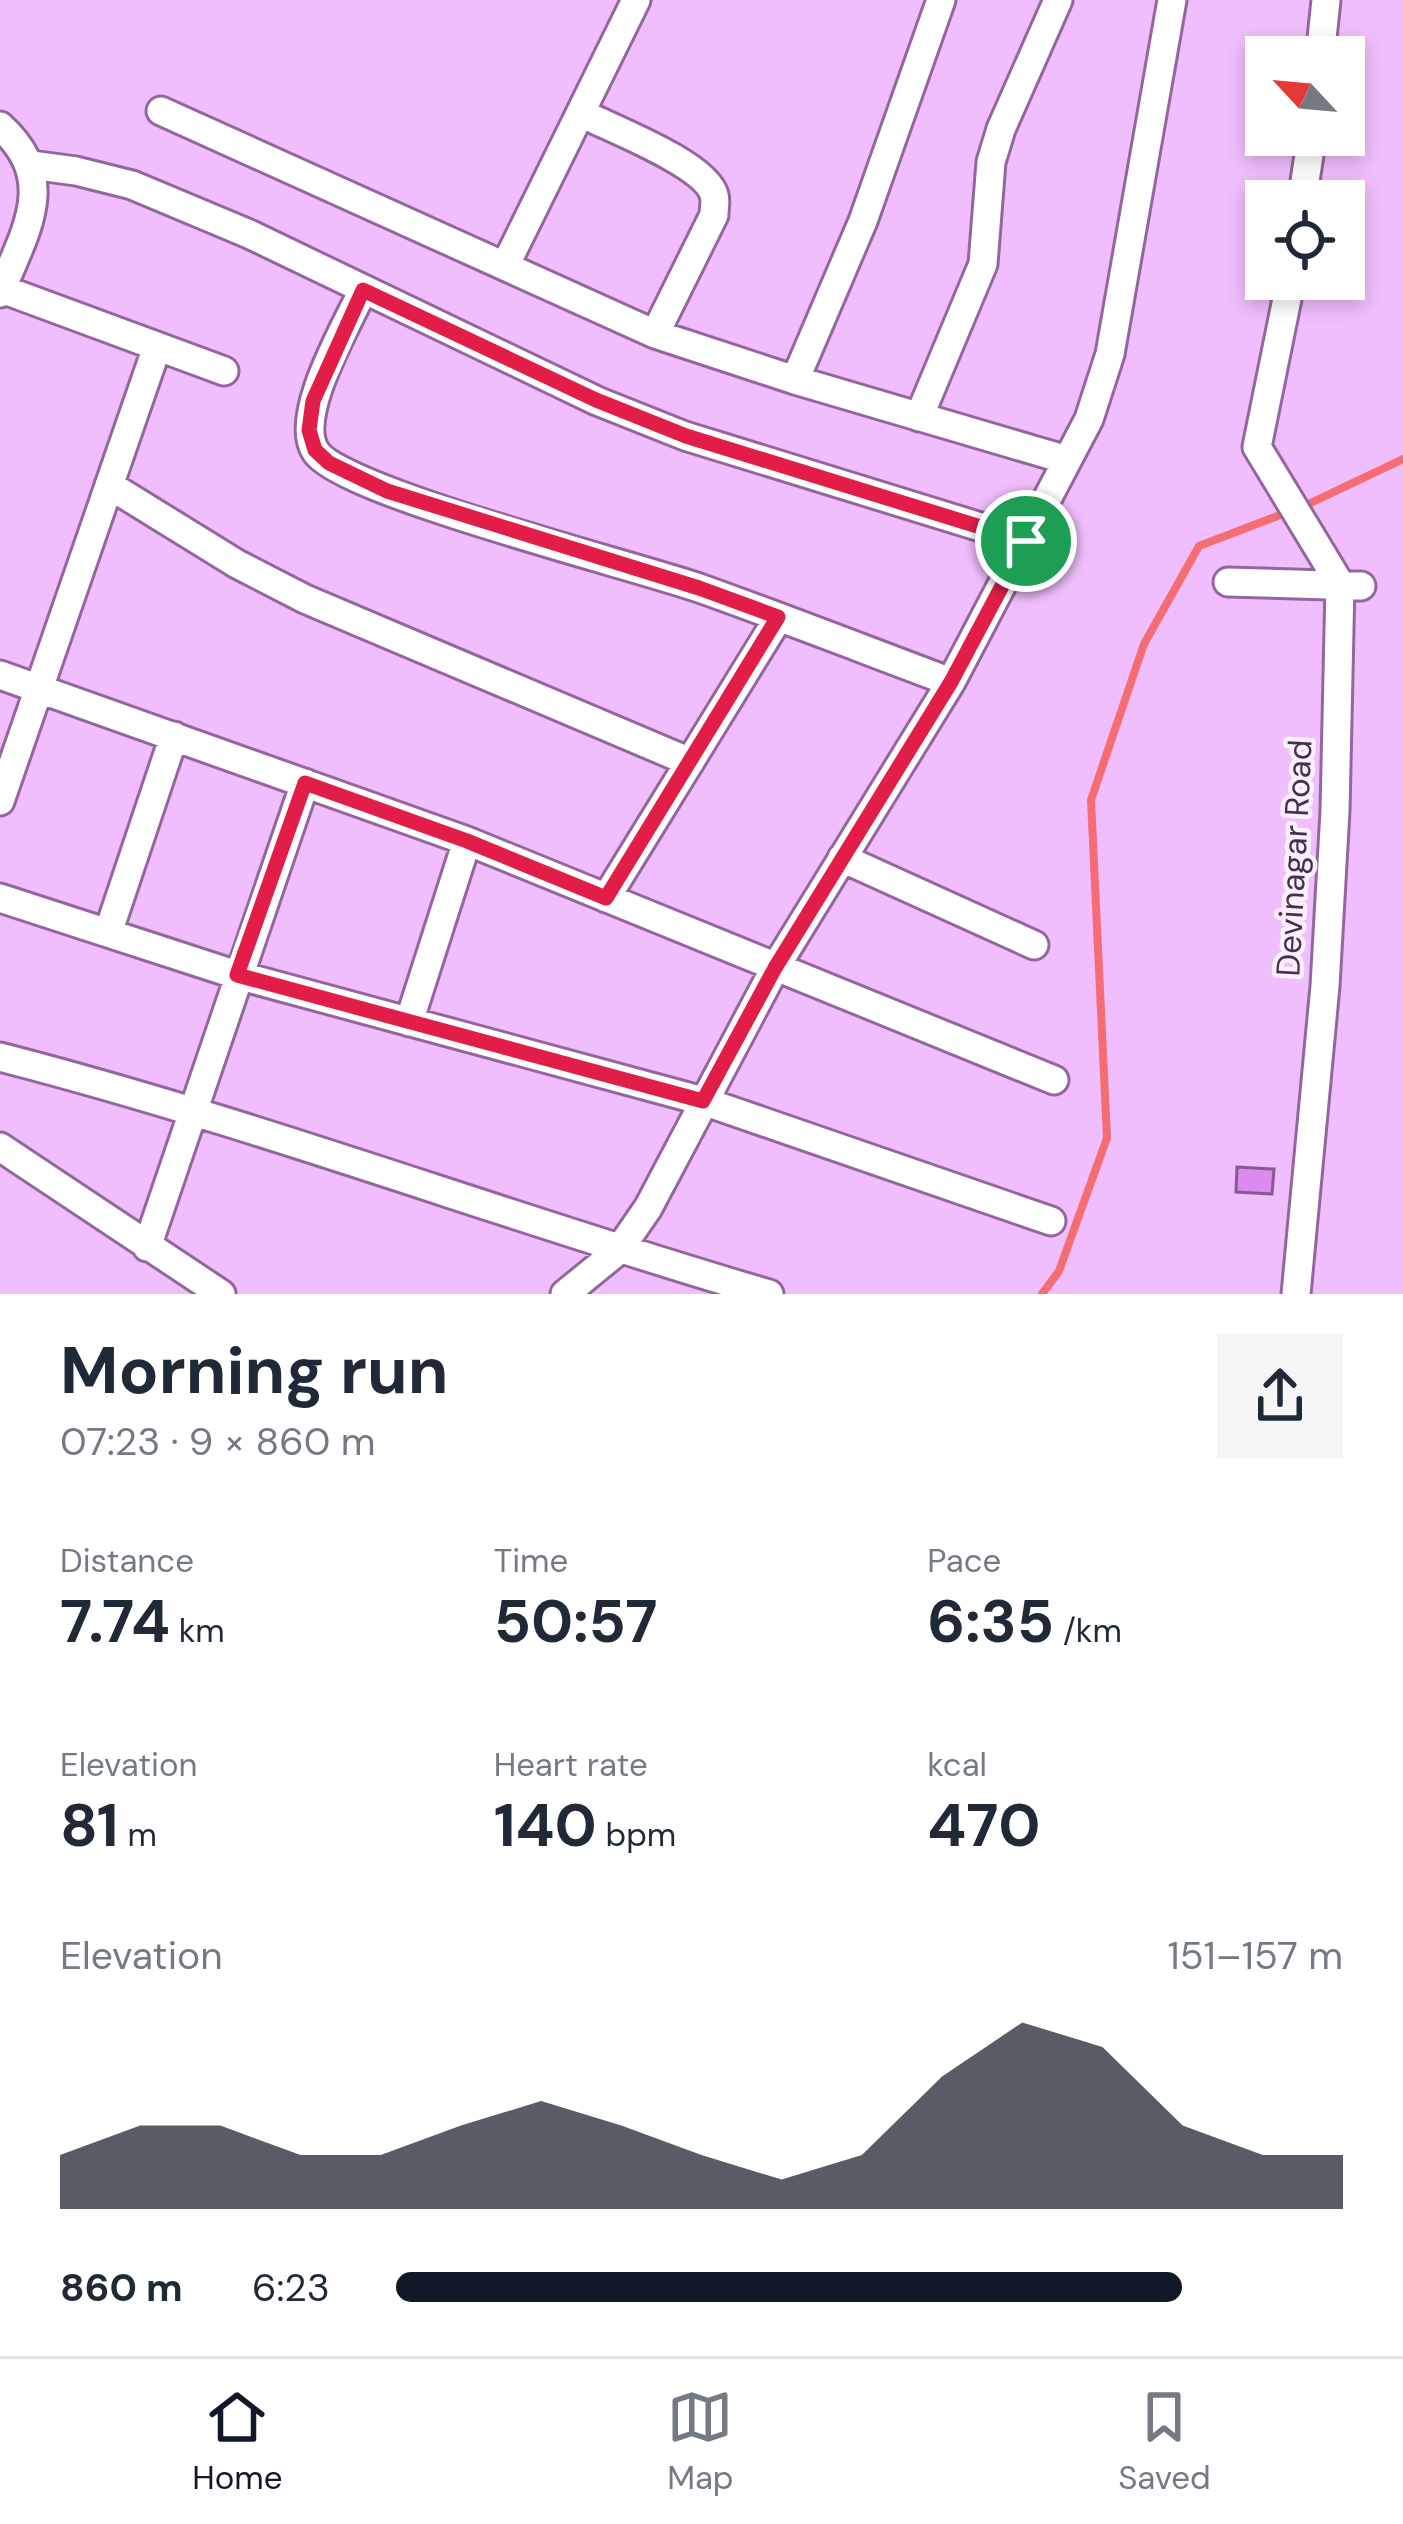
<!DOCTYPE html>
<html lang="en">
<head>
<meta charset="utf-8">
<style>
  body { margin:0; font-family:"DM Sans",sans-serif; background:#f6f6f7; color:#1f2937; height:100vh; display:flex; flex-direction:column; font-size:45px; white-space:nowrap }
  * { box-sizing:border-box; margin:0 }
  p { font-size:39px; color:#747a83 }
  .icon { flex:none; width:66px; height:66px; fill:none; stroke:currentColor; stroke-width:2; stroke-linecap:round; stroke-linejoin:round }
  .map { position:relative; height:1294px; overflow:hidden }
  .details { display:flex; flex-direction:column; background:#fff; flex:1 }
  .details>* { flex:none }
  .needle { width:78px; rotate:296deg }
  .controls { position:absolute; left:1245px; top:36px; display:grid; gap:24px }
  .controls a { display:grid; place-items:center; width:120px; height:120px; border-radius:0px; background:#fff; box-shadow:0 6px 18px #0003; font-size:60px }
  .pin { position:absolute; display:grid; place-items:center; width:102px; height:102px; color:#fff; margin:-51px; border:6px solid #fff; border-radius:50%; box-shadow:0 3px 12px #0007 }
  .round { display:grid; place-items:center; flex:none; width:126px; height:126px; border-radius:0px; background:#f6f6f7 }
  .headline { display:flex; align-items:center; justify-content:space-between; height:204px; padding:0 60px }
  h1 { font-size:66px; font-weight:700; line-height:90px }
  .figures { display:grid; grid-template-columns:repeat(3,1fr); gap:18px; height:204px; padding:12px 60px }
  .figures div { display:grid; align-content:center }
  .figures b { font-size:60px; font-weight:700 }
  .figures small { font-size:33px; font-weight:400 }
  .figures p { font-size:33px }
  .chart { height:336px; padding:24px 60px }
  .chart p { display:flex; justify-content:space-between }
  .chart svg { width:100%; height:216px; margin-top:12px; fill:#111827; opacity:.7 }
  ul { padding:0 60px; list-style:none; font-size:39px }
  li { display:grid; grid-template-columns:192px 144px 1fr; align-items:center; height:90px }
  li i { height:30px; border-radius:15px; background:#111827 }
  .tabs { display:flex; justify-content:space-around; align-items:center; height:168px; border-top:3px solid #e0e1e3; background:#fff; font-size:33px; color:#747a83 }
  .tabs a { display:grid; justify-items:center; gap:6px }
  .tabs .active { color:#111827 }
  .map>svg:first-child { display:block }
  .lines { fill:none; stroke-linecap:round; stroke-linejoin:round }
  .stream { stroke:#f56d73; stroke-width:8 }
  .building { fill:#dc89f0; stroke:#875a91; stroke-width:3 }
  .minor-casing { stroke:#94669e; stroke-width:33 }
  .minor { stroke:#fff; stroke-width:27 }
  .route-casing { stroke:#fff; stroke-width:24 }
  .route { stroke:#e11d48; stroke-width:15 }
  .labels { text-anchor:middle; dominant-baseline:central; stroke-width:9; stroke-linejoin:round; paint-order:stroke }
  .street-label { font-size:33px; fill:#453149; stroke:#faf0fd }
</style>
</head>
<body>
<div class="map">
<svg width="1403" height="1294" viewBox="0 0 1403 1294">
  <rect width="100%" height="100%" fill="#f0befc"/>
  <g class="lines">
    <path class="stream" d="M1302 507 1403 459
      M1042 1294 1059 1271 1107 1138 1091 800 1144 644 1199 546 1288 512"/>
  </g>
  <path class="building" d="M1237 1167 1274 1169 1272 1194 1236 1192Z"/>
  <g class="lines">
    <defs>
      <path id="minor" d="M1320 57 1326 0
        M161 111 655 334 795 380 1067 460
        M581 113C610 128 706 164 714 195 716 201 714 208 714 215L655 334
        M0 126C60 180 25 231 0 293
        M31 165 76 171 132 185 249 234 597 401 685 436 1026 541
        M1302 201 1312 135
        M505 266 636 0
        M1291 279 1257 447 1340 584 1335 811 1325 986 1296 1294
        M2 289 224 371
        M363 290C347 325 292 417 316 452 345 493 637 566 702 589 786 619 868 651 951 682
        M795 380 863 221 941 0
        M919 417 983 264 991 162 1001 129 1058 0
        M109 485 237 564 305 599 690 762
        M1228 582 1361 586
        M0 675 467 841 1054 1080
        M0 801 157 347
        M842 858 1034 945
        M0 898 237 975 703 1101 1051 1221
        M606 898 779 617
        M108 933 174 736
        M409 1022 467 841
        M0 1057C260 1124 511 1219 769 1294
        M0 1147 221 1294
        M147 1247 305 783
        M565 1294 619 1250 648 1208 775 968 951 682 1089 419 1110 354 1172 0"/>
    </defs>
    <use href="#minor" class="minor-casing"/>
    <use href="#minor" class="minor"/>
  </g>
  <g class="lines">
    <defs>
      <path id="route" d="M363 290 596 400 686 436 1026 541 951 682 775 968 703 1101 237 975 305 783 467 841 606 898 778 617 699 588 387 491 329 463 315 450 309 430 313 401Z"/>
    </defs>
    <use href="#route" class="route-casing"/>
    <use href="#route" class="route"/>
  </g>
  <g class="labels">
    <g class="street-label">
      <text transform="translate(1294 858) rotate(-87)">Devinagar Road</text>
    </g>
  </g>
</svg>
<div class="controls">
<a><svg class="needle" viewBox="-14 -14 28 28"><path d="M0-13l5 13h-10z" fill="#e53935"/><path d="M0 13l5-13h-10z" fill="#747a83"/></svg></a>
<a><svg class="icon" aria-label="locate" viewBox="0 0 24 24"><circle cx="12" cy="12" r="6"/><path d="M12 2v4M12 18v4M2 12h4M18 12h4"/></svg></a>
</div>
<div class="pin" style="left:1026px;top:541px;background:#1e9e55"><svg class="icon" aria-label="arrive" viewBox="0 0 24 24"><path d="M6 21V4h12l-3 4 3 4H6"/></svg></div>
</div>
<section class="details">
<div class="headline"><div><h1>Morning run</h1><p>07:23 · 9 × 860 m</p></div><a class="round"><svg class="icon" aria-label="share" viewBox="0 0 24 24"><path d="M12 15V3M7 8l5-5 5 5M5 13v7h14v-7"/></svg></a></div>
<div class="figures">
<div><p>Distance</p><b>7.74<small> km</small></b></div>
<div><p>Time</p><b>50:57</b></div>
<div><p>Pace</p><b>6:35<small> /km</small></b></div>
</div>
<div class="figures">
<div><p>Elevation</p><b>81<small> m</small></b></div>
<div><p>Heart rate</p><b>140<small> bpm</small></b></div>
<div><p>kcal</p><b>470</b></div>
</div>
<div class="chart"><p><span>Elevation</span>151–157 m</p>
<svg viewBox="0 0 160 44" preserveAspectRatio="none"><path d="M0 44V33L10 27L20 27L30 33L40 33L50 27L60 22L70 27L80 33L90 38L100 33L110 17L120 6L130 11L140 27L150 33L160 33V44z"/></svg>
</div>
<ul>
<li><b>860 m</b>6:23<i style="width:83%"></i></li>
</ul>
</section>
<nav class="tabs">
<a class="active"><svg class="icon" aria-label="home" viewBox="0 0 24 24"><path d="M3 11l9-7 9 7M6 9v11h12V9"/></svg>Home</a>
<a><svg class="icon" aria-label="map" viewBox="0 0 24 24"><path d="M3 6l6-2 6 2 6-2v14l-6 2-6-2-6 2zM9 4v14M15 6v14"/></svg>Map</a>
<a><svg class="icon" aria-label="saved" viewBox="0 0 24 24"><path d="M7 4h10v16l-5-4-5 4z"/></svg>Saved</a>
</nav>
</body>
</html>
